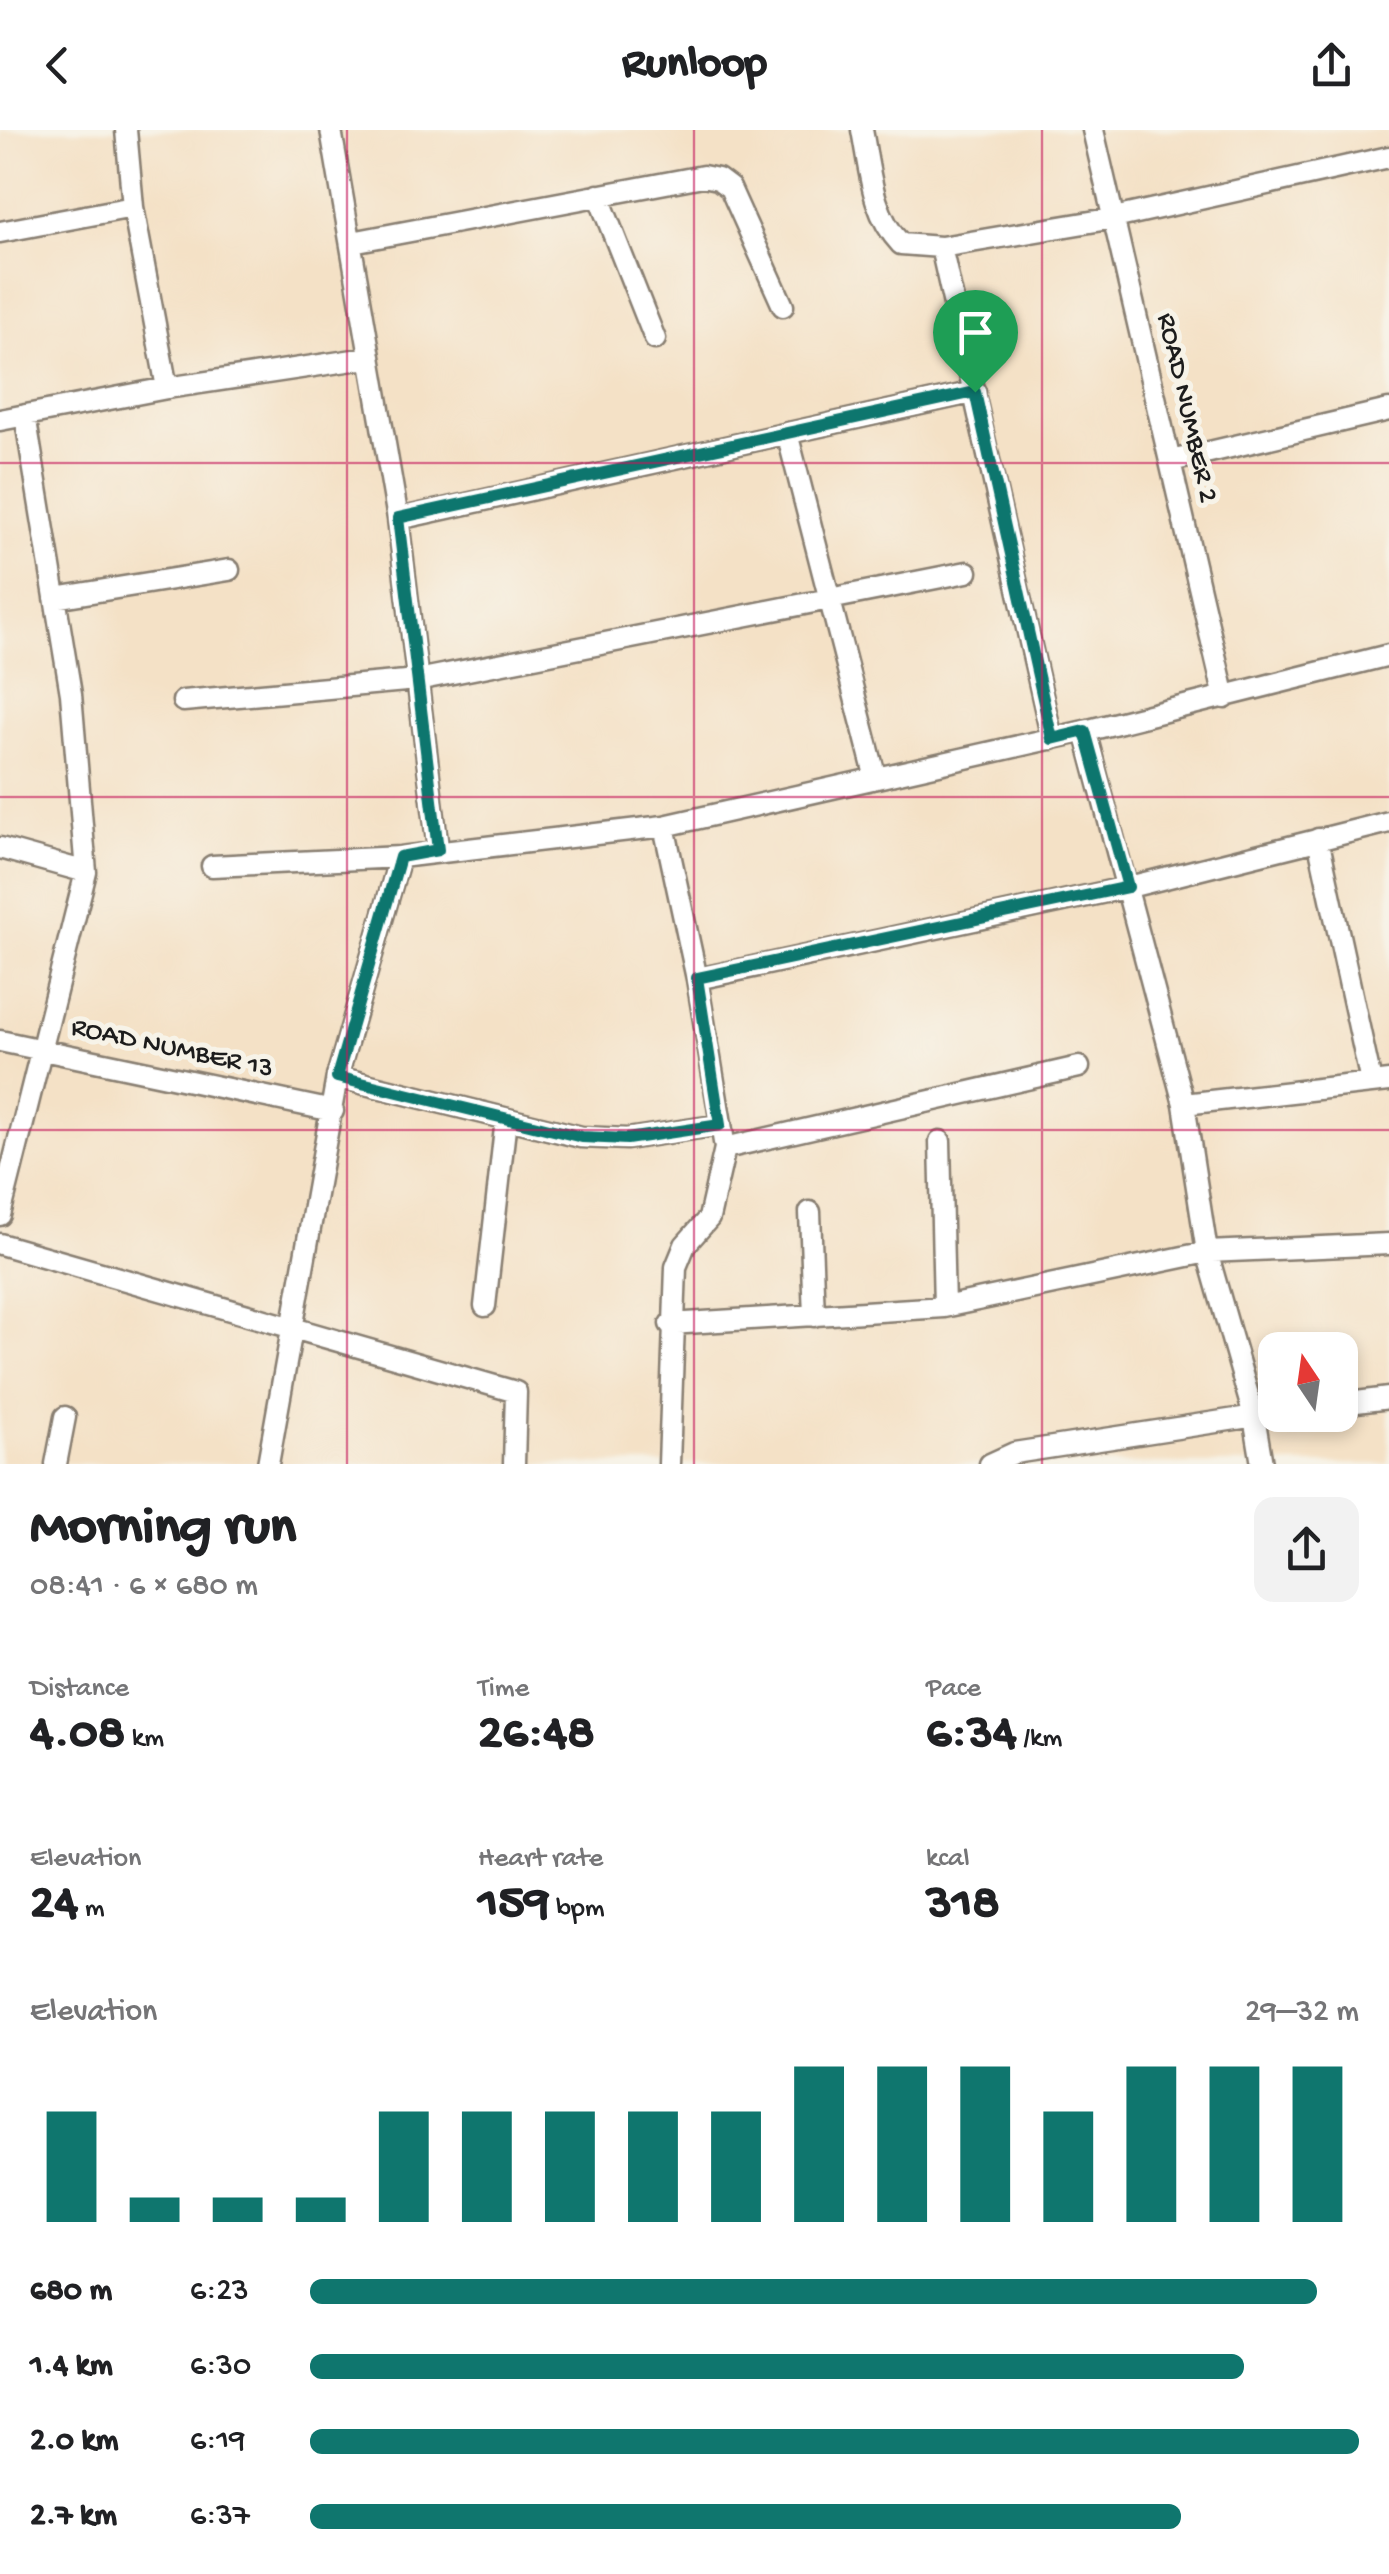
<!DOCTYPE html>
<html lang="en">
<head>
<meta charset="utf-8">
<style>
  body { margin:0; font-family:"Gochi Hand",sans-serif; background:#f2f2f2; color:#202124; height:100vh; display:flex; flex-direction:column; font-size:38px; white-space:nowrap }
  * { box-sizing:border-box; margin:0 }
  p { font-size:32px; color:#757577 }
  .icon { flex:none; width:55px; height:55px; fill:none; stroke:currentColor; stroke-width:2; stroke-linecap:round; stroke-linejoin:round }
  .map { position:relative; height:1334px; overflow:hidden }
  .sheet { display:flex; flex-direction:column; background:#fff; flex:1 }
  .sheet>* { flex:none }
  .needle { width:65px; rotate:347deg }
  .fabs { position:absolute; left:1258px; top:1202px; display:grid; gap:20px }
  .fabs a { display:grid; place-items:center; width:100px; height:100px; border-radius:20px; background:#fff; box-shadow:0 5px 15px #0003; font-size:50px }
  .pin { position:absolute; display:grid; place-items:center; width:85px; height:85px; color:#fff; margin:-102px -42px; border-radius:50% 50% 50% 0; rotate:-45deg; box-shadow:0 0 10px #0007 }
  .pin .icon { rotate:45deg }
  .round { display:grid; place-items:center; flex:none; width:105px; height:105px; border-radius:20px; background:#f2f2f2 }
  .overview { display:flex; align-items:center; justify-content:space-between; height:170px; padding:0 30px }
  h1 { font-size:55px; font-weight:700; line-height:75px }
  .stats { display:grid; grid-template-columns:repeat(3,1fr); gap:15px; height:170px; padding:10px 30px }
  .stats div { display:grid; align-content:center }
  .stats b { font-size:50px; font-weight:700 }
  .stats small { font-size:28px; font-weight:400 }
  .stats p { font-size:28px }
  .chart { height:280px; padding:20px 30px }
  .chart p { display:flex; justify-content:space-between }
  .chart svg { width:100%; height:180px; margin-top:10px; stroke:#0f766e; stroke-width:6 }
  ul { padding:0 30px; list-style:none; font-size:32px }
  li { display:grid; grid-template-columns:160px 120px 1fr; align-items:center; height:75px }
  li i { height:25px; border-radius:12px; background:#0f766e }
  header { display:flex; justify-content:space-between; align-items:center; height:130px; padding:0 30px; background:#fff; font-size:45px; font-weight:700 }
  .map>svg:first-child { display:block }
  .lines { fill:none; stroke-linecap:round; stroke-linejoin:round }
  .street-casing { stroke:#887e71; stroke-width:25 }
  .street { stroke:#fff; stroke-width:20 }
  .route-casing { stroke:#fff; stroke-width:20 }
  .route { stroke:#0f766e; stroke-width:12 }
  .grid { fill:none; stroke:#c2185b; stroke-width:2.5; stroke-opacity:0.55 }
  .labels { text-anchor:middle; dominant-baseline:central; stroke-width:10; stroke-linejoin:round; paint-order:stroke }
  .street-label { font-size:28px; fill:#1c1c1c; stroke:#f7f3e8 }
</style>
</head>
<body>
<header><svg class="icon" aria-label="back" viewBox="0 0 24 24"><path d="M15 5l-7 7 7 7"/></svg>Runloop<svg class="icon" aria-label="share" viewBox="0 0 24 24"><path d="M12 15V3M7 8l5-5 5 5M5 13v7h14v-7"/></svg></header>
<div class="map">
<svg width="1389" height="1334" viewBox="0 0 1389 1334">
  <rect width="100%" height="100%" fill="#f7f3e8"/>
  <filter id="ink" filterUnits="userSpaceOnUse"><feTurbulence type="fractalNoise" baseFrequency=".01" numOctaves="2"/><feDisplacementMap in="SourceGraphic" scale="20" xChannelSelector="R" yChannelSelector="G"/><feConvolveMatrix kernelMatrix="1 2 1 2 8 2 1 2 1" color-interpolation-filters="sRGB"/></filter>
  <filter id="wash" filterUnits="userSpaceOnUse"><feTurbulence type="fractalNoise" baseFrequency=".0048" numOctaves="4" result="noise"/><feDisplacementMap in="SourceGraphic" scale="40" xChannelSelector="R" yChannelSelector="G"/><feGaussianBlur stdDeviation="2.25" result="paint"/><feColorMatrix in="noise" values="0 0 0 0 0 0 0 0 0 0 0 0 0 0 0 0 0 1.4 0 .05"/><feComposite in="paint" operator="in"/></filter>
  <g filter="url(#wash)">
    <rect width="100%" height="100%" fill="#f4e1c6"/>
  </g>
  <g filter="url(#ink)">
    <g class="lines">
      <defs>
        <path id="street" d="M126 0 133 77 167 258
          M331 0 398 389 438 720
          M862 0C870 41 872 84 901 114L941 117 1052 609
          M1093 0 1225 568
          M598 65 655 209
          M0 102 133 77
          M352 112 703 46 718 49 730 58 783 176
          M941 117 1114 88 1389 27
          M0 290 167 258 367 228
          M787 303 875 645
          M1171 331 1389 280
          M398 389 975 262
          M55 468 229 440
          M183 571 417 550 967 442
          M1085 601 1184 974 1207 1122 1254 1286 1262 1334
          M664 696 697 849 725 1018 709 1088 685 1115 676 1137 669 1334
          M1318 709 1371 952
          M0 718 86 742
          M212 736 400 727 664 696 1085 601 1389 525
          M697 849 1129 757 1389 692
          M0 911 333 981
          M337 947 581 1007 627 1009 720 995
          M1184 974 1389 951
          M940 1011 944 1177
          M725 1018 1079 937
          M810 1082 814 1186
          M0 1085 86 742 71 564 25 285
          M0 1114 516 1262 514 1334
          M485 1176 506 989
          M670 1194 944 1177 1207 1122 1389 1114
          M1340 1274 1389 1268
          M56 1334 65 1287
          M268 1334 337 947 400 727
          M990 1334 1014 1323 1275 1283"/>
      </defs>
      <use href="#street" class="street-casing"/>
      <use href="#street" class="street"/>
    </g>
  </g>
  <g class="lines" filter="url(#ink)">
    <defs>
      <path id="route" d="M975 262 1052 609 1085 601 1128 757 697 848 720 995 627 1009 582 1007 337 947 400 727 438 720 398 388Z"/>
    </defs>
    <use href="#route" class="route-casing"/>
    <use href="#route" class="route"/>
  </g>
  <path class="grid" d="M347 0V1334M694 0V1334M1042 0V1334M0 333H1389M0 667H1389M0 1000H1389"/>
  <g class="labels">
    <g class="street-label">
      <text transform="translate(1186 278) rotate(77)">ROAD NUMBER 2</text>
      <text transform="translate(172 919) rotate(12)">ROAD NUMBER 13</text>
    </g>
  </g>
</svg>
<div class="fabs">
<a><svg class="needle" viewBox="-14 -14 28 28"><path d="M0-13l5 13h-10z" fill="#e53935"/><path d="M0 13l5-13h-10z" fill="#757577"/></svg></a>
</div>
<div class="pin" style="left:975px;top:262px;background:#1e9e55"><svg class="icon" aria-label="arrive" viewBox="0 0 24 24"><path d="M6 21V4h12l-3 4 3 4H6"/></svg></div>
</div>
<section class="sheet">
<div class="overview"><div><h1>Morning run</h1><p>08:41 · 6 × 680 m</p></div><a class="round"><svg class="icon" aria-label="share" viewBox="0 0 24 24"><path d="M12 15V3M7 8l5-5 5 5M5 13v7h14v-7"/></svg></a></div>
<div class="stats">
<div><p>Distance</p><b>4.08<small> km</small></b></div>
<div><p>Time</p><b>26:48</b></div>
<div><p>Pace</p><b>6:34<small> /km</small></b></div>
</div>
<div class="stats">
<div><p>Elevation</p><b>24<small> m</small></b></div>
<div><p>Heart rate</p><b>159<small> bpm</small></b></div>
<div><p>kcal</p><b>318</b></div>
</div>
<div class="chart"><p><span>Elevation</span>29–32 m</p>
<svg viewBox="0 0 160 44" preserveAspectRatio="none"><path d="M5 44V17M15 44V38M25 44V38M35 44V38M45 44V17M55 44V17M65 44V17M75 44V17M85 44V17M95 44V6M105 44V6M115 44V6M125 44V17M135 44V6M145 44V6M155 44V6"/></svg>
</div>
<ul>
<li><b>680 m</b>6:23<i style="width:96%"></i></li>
<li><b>1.4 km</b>6:30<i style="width:89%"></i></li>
<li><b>2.0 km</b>6:19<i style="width:100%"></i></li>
<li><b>2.7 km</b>6:37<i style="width:83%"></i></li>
</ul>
</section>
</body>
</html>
